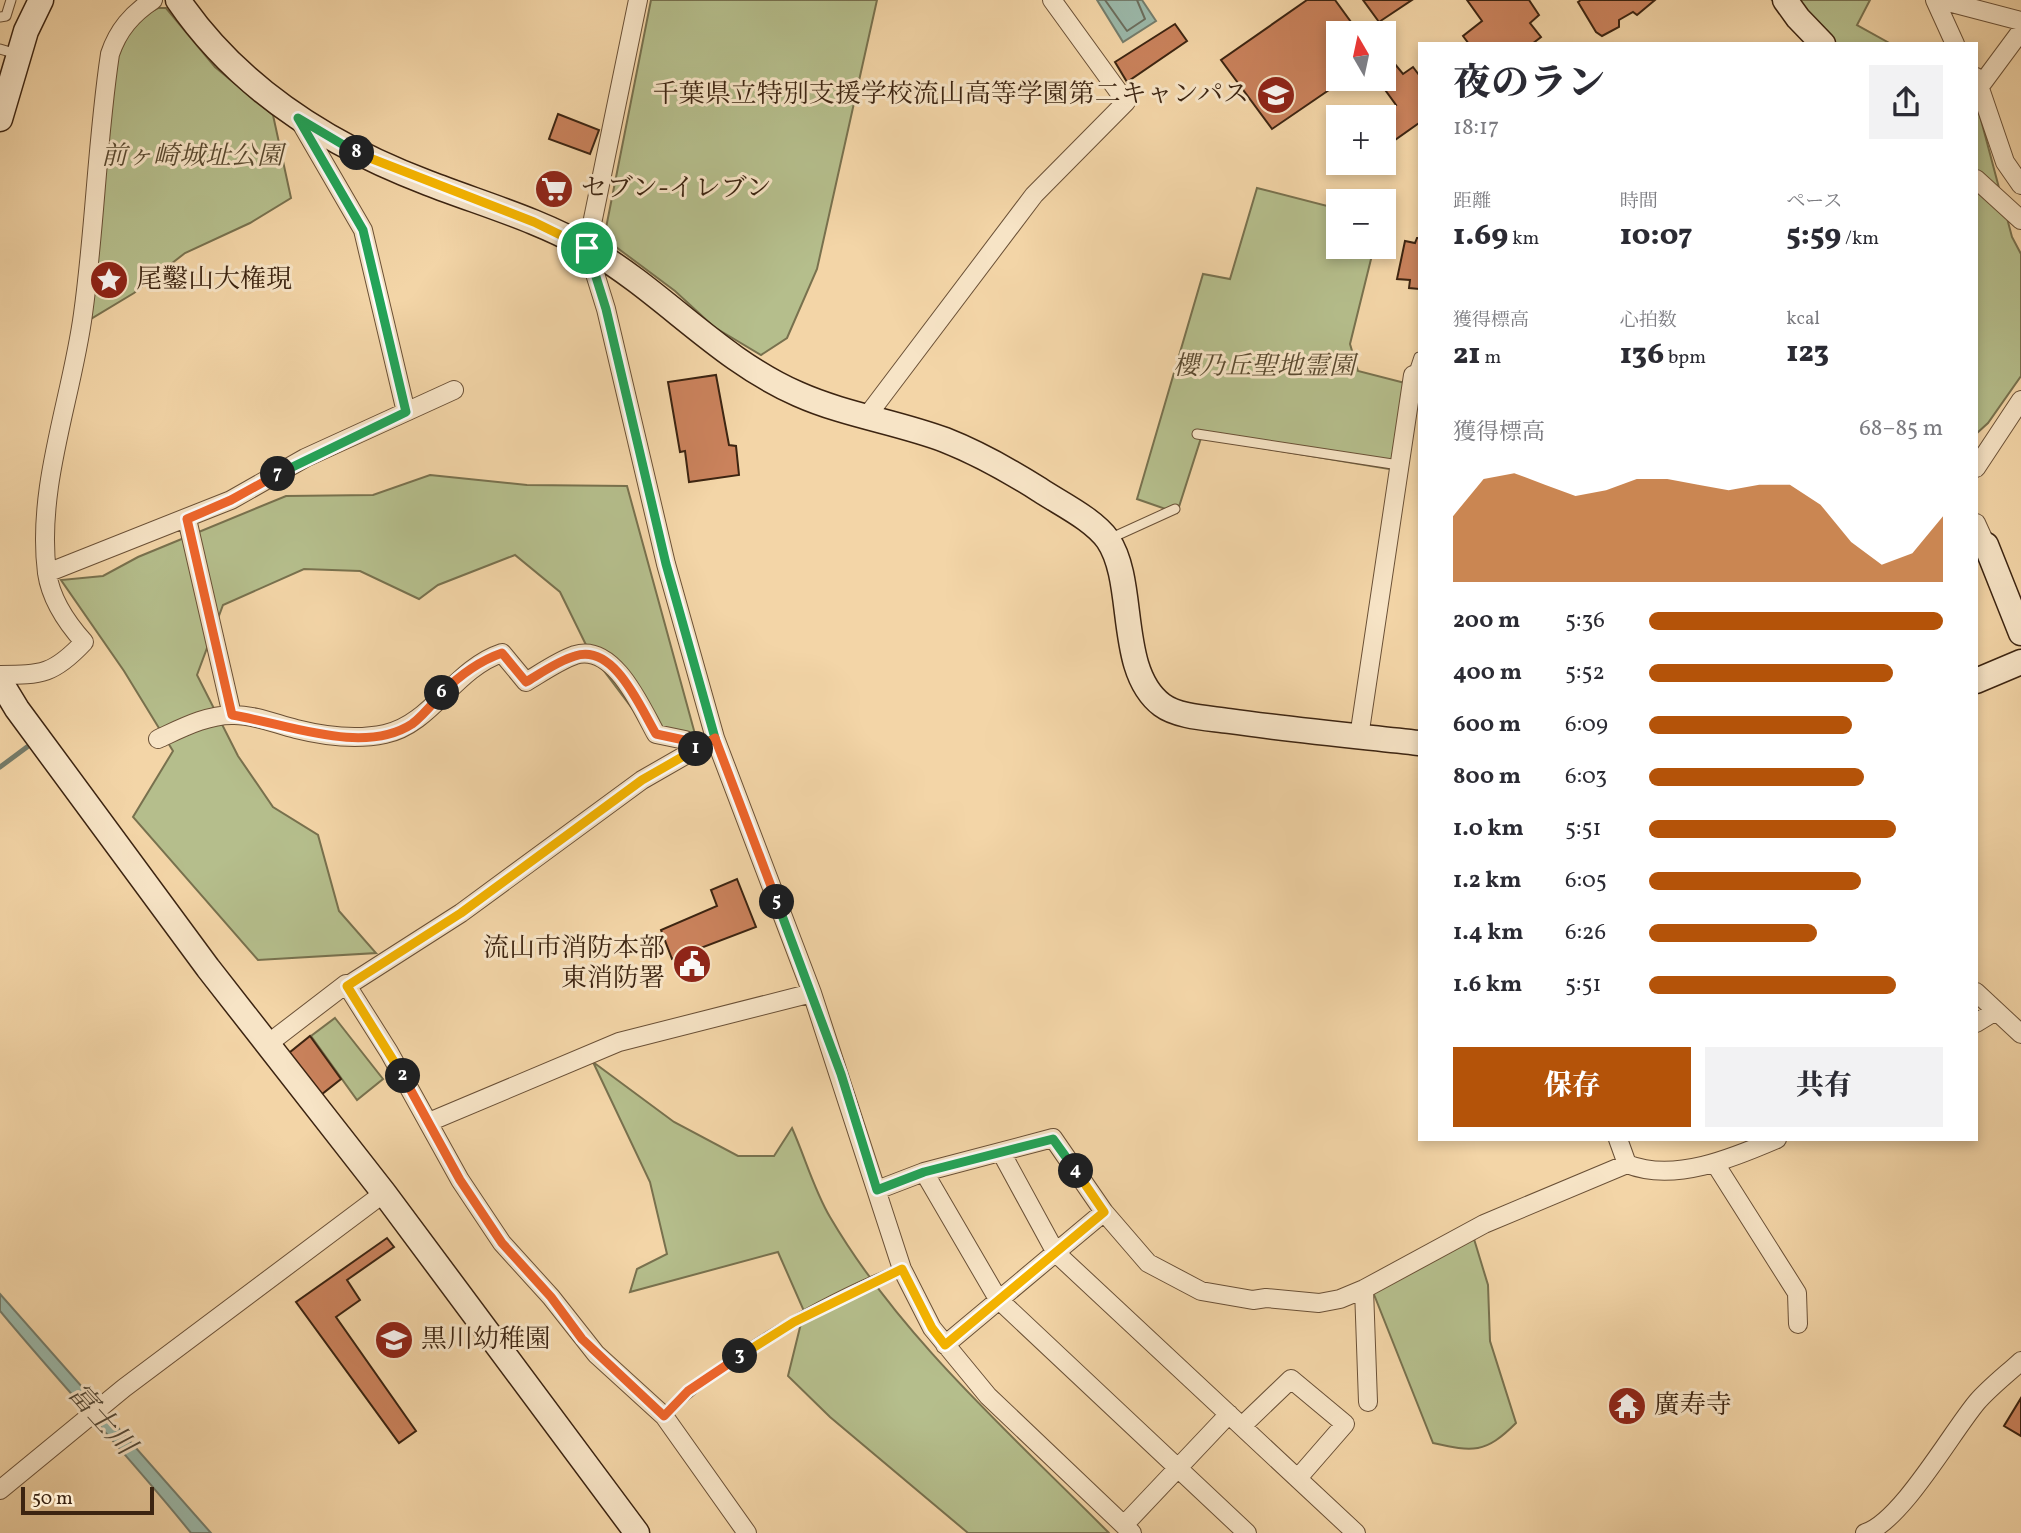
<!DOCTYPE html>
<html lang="ja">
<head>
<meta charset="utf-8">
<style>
  body { margin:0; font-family:Vollkorn,"Noto Serif JP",serif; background:#f2f2f3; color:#2b2b33; height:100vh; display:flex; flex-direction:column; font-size:26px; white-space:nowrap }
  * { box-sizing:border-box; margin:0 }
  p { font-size:23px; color:#7c7c81 }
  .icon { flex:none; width:38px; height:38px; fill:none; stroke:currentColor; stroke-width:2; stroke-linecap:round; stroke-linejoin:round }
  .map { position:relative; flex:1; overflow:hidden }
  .details { position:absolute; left:1418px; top:42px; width:560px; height:1099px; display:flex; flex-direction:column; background:#fff; border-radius:0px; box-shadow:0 4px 10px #0003 }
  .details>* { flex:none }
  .needle { width:46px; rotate:351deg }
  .controls { position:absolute; left:1326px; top:21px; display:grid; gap:14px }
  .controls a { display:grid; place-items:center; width:70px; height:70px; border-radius:0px; background:#fff; box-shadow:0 4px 10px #0003; font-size:35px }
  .scale { position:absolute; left:21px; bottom:18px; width:133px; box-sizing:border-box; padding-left:7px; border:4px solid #3c2411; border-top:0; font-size:19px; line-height:24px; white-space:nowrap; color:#3c2411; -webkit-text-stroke:5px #f7e4c6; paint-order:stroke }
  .pin { position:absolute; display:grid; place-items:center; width:60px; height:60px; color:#fff; margin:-30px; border:4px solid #fff; border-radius:50%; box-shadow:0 2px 7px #0007 }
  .km { position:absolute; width:35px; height:35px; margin:-18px; border-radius:50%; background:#222; color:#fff; font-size:19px; line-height:35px; text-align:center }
  .round { display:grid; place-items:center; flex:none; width:74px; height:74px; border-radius:0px; background:#f2f2f3 }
  .overview { display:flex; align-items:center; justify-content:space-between; height:119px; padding:0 35px }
  h1 { font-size:38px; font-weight:800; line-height:52px }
  .stats { display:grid; grid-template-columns:repeat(3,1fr); gap:10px; height:119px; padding:7px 35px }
  .stats div { display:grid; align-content:center }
  .stats b { font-size:30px; font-weight:800 }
  .stats small { font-size:19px; font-weight:400 }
  .stats p { font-size:19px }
  .chart { height:196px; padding:14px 35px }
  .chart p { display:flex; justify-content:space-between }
  .chart svg { width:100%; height:126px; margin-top:7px; fill:#b45309; opacity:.7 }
  .primary-button { display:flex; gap:14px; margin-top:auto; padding:14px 35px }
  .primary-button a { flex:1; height:80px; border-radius:0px; background:#b45309; color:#fff; font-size:28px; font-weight:800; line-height:80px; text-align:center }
  .primary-button a+a { background:#f2f2f3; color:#2b2b33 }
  ul { padding:0 35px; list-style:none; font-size:23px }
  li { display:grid; grid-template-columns:112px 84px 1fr; align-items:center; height:52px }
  li i { height:18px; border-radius:9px; background:#b45309 }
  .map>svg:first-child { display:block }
  .green { fill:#b5be8c; stroke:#78714e; stroke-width:2 }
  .water { fill:#9bb8a9; stroke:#757d6c; stroke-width:2 }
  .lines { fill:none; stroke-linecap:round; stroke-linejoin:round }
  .shore { stroke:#6c6e5d; stroke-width:2 }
  .stream { stroke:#757d6c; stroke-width:5 }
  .building { fill:#ca825c; stroke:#3c2411; stroke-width:2 }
  .lane-casing { stroke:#6a5036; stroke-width:11 }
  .street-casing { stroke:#6a5036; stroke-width:20 }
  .secondary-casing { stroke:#3c2411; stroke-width:27 }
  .lane { stroke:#f7e4c6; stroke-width:9 }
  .street { stroke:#f7e4c6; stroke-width:18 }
  .secondary { stroke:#f7e4c6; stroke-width:24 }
  .split-1-casing { stroke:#fff; stroke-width:14 }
  .split-2-casing { stroke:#fff; stroke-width:14 }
  .split-3-casing { stroke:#fff; stroke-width:14 }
  .split-4-casing { stroke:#fff; stroke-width:14 }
  .split-5-casing { stroke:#fff; stroke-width:14 }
  .split-6-casing { stroke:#fff; stroke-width:14 }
  .split-7-casing { stroke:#fff; stroke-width:14 }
  .split-8-casing { stroke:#fff; stroke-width:14 }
  .split-9-casing { stroke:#fff; stroke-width:14 }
  .split-1 { stroke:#22a559; stroke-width:9 }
  .split-2 { stroke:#f5b400; stroke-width:9 }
  .split-3 { stroke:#f0652b; stroke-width:9 }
  .split-4 { stroke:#f5b400; stroke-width:9 }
  .split-5 { stroke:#22a559; stroke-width:9 }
  .split-6 { stroke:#f0652b; stroke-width:9 }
  .split-7 { stroke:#f0652b; stroke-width:9 }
  .split-8 { stroke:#22a559; stroke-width:9 }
  .split-9 { stroke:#f5b400; stroke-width:9 }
  .labels { text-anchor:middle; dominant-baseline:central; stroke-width:6; stroke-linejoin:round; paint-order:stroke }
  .poi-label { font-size:26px; fill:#3c2411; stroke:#f7e4c6; text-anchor:start }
  .park-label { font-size:26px; font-style:italic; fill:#5a4a30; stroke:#f7e4c6 }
  .water-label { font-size:28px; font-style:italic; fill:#544937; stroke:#f7e4c6 }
</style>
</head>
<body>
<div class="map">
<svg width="2021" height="1533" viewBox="0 0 2021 1533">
  <rect width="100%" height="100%" fill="#f3d5a7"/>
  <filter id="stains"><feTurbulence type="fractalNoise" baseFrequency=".00286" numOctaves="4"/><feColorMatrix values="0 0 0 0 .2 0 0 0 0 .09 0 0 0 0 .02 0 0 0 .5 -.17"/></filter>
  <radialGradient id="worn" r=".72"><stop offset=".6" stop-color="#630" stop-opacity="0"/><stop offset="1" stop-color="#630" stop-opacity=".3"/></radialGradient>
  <path class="green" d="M651 0H877L817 269 787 338 761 355 714 327 675 291 604 238Z
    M1772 0H1870L1857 25 1891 44H1809L1797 21Z
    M158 8H166L215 67 273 115 291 198 250 223 185 253 134 293 89 320 111 92 118 56 135 20Z
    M1976 101 2012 237 2021 254V376L1988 423 1976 434Z
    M1257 188 1339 209V247H1374L1350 344 1358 371 1405 383 1390 469 1201 438 1177 513 1137 499 1203 274 1230 279Z
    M430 475 527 485 627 486 695 734 647 728 589 651 560 592 515 555 438 585 419 599 360 571 304 569 223 605 197 675 238 756 273 807 318 835 339 911 376 953 258 960 133 817 173 751 124 671 61 580 103 576 138 557 286 496 373 495Z
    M335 1018 383 1079 357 1100 311 1036Z
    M593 1062 674 1122 738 1156H774L792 1128C805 1157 814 1190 830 1217 901 1338 1011 1434 1109 1533H968L830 1417 788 1376 804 1311 778 1252 630 1292 637 1269 667 1254 650 1182Z
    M1474 1239 1488 1285 1490 1341 1516 1423C1485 1454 1473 1452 1433 1443L1373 1292Z"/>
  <path class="water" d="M1097 0H1142L1156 21 1123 42Z
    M0 1294 211 1533H191C130 1457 63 1387 0 1311Z"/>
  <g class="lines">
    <path class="shore" d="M1105 0 1127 31 1145 19 1137 0"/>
    <path class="stream" d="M0 767 27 747"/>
  </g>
  <path class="building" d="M1307 0H1335L1359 33H1339V79H1345L1272 129 1221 60Z
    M1363 0H1412L1379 22Z
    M1467 0H1529L1539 15 1530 23 1541 37 1532 44H1469L1463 36 1482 21Z
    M1581 0H1655L1637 15 1633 12 1619 20V27L1602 36 1596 32 1578 2Z
    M1175 24 1187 41 1127 82 1115 62Z
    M1385 52 1403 74 1413 67 1419 75V123L1385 147 1384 117H1377L1396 105 1383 87 1392 81 1384 72Z
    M558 114 599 130 590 154 549 139Z
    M1417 238H1419V289L1409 288 1410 280 1397 279 1405 241 1415 243Z
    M716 375 729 445 736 446 739 475 689 482 685 451 680 452 668 382Z
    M737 879 756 927 672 959 661 930 717 906 711 890Z
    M310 1036 341 1079 317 1098 284 1057Z
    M387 1238 394 1247 347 1280 360 1300 336 1317 416 1431 399 1443 296 1302Z
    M2021 1398V1436L2004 1426Z"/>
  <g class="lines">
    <defs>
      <path id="lane" d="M0 17 6 16 11 0
        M0 49 17 54
        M1413 375 1419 357
        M1197 434 1399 465
        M1109 539 1175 509
        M664 1416C719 1359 828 1297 902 1269"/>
      <path id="street" d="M638 0 587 248 606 309 666 564 715 738 812 993 902 1269 932 1328 988 1396 1132 1533
        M1935 0 1955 44
        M1937 2 1952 3 2021 21
        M1976 77 2005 162 2021 185
        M1981 85 2021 31
        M298 118 363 230 406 412
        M1976 179 2021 220
        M867 416 1034 195 1126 102 1052 0
        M1976 468 2021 400
        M187 519 232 715
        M1976 523 1986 545
        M47 573 231 500 305 458 454 390
        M0 675C42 675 54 674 84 642 66 622 51 600 47 573 36 487 72 398 83 314 95 228 97 140 110 54 118 30 132 14 153 0
        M1359 737 1413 375
        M158 739C180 729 208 714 234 715 255 715 276 724 296 729 324 736 357 740 385 734 432 724 454 669 502 653L526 682C541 673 558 661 575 655 614 643 641 707 656 734L685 740 696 750
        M347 986 461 913 642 780 703 745
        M1976 992 2021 1034
        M1976 1023 1994 1012
        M269 1043 346 984 389 1052 460 1180 502 1243 551 1297 596 1354 664 1416 747 1533
        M429 1122 619 1042 812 993
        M1618 1139 1627 1164
        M1001 1152 1056 1253 1356 1533
        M1716 1165 1797 1293 1798 1324
        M924 1172 998 1299 1247 1533
        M877 1190 924 1172 1053 1138 1104 1212 945 1345
        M1104 1212 1148 1263 1201 1291 1253 1300 1266 1298 1319 1303 1340 1299 1364 1289 1484 1224 1627 1164C1674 1183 1733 1158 1777 1139
        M1364 1289 1368 1402
        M1242 1426 1291 1379 1345 1424 1298 1478
        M0 1490 124 1388 384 1193
        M1124 1525 1229 1414
        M1865 1533C1901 1522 1951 1433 1977 1402 1990 1387 2007 1374 2021 1361"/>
      <path id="secondary" d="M178 0C238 88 330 146 428 183 482 204 540 220 591 250 664 293 720 360 798 394 845 415 897 422 945 440 978 453 1010 471 1040 490 1061 504 1093 519 1108 540 1137 583 1116 670 1162 705 1178 717 1209 718 1229 721 1292 730 1356 736 1419 743
        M1785 0 1798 18 1823 44
        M0 119 26 31 41 0
        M1986 545 2021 633
        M0 681 17 709 208 968 384 1193 637 1533
        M1976 681 2021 662"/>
    </defs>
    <use href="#lane" class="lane-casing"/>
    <use href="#street" class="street-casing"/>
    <use href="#secondary" class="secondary-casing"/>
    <use href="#lane" class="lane"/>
    <use href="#street" class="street"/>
    <use href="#secondary" class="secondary"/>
  </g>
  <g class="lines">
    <defs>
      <path id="split-1" d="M587 248 606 309 666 564 715 738 696 749"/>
      <path id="split-2" d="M403 1076 347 986 461 913 642 780 696 749"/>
      <path id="split-3" d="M403 1076 460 1180 502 1243 551 1297 582 1339 664 1416 688 1391 740 1356"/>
      <path id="split-4" d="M740 1356 794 1322 902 1269 932 1328 945 1345 1104 1212 1076 1171"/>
      <path id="split-5" d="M777 902 841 1074 877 1190 924 1172 1053 1139 1076 1171"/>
      <path id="split-6" d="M442 693C459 676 479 661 502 653L526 682C541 673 558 661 575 656 614 643 640 707 656 734L684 740 696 750 715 738 777 902"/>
      <path id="split-7" d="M278 474 231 500 187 519 232 715C284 723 363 756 412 724 423 716 433 703 442 693"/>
      <path id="split-8" d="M278 474 406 412 363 230 298 118 357 153"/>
      <path id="split-9" d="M357 153 534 222 587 248"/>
    </defs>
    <use href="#split-1" class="split-1-casing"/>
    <use href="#split-2" class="split-2-casing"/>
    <use href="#split-3" class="split-3-casing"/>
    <use href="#split-4" class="split-4-casing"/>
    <use href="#split-5" class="split-5-casing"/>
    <use href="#split-6" class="split-6-casing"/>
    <use href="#split-7" class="split-7-casing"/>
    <use href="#split-8" class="split-8-casing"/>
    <use href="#split-9" class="split-9-casing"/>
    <use href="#split-1" class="split-1"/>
    <use href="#split-2" class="split-2"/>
    <use href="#split-3" class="split-3"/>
    <use href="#split-4" class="split-4"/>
    <use href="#split-5" class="split-5"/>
    <use href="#split-6" class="split-6"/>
    <use href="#split-7" class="split-7"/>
    <use href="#split-8" class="split-8"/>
    <use href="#split-9" class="split-9"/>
  </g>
  <defs>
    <symbol id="school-disc" viewBox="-11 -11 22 22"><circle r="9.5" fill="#8f2418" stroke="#f7e4c6"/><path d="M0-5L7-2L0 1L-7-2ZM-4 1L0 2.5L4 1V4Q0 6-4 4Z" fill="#fff"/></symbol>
    <symbol id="supermarket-disc" viewBox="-11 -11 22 22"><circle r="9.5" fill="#8f2418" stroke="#f7e4c6"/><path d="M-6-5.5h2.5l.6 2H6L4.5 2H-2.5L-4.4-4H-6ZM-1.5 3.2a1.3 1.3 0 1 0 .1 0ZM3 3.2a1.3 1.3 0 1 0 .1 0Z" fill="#fff"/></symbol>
    <symbol id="sight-disc" viewBox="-11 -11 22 22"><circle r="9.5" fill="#8f2418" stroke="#f7e4c6"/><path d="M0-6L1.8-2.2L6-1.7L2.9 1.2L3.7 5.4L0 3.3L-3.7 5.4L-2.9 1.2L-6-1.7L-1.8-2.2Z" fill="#fff"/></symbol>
    <symbol id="civic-disc" viewBox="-11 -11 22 22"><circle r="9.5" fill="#8f2418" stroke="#f7e4c6"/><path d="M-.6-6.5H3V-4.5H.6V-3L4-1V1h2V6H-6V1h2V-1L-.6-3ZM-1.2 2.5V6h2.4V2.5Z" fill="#fff"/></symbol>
    <symbol id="temple-disc" viewBox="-11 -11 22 22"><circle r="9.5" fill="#8f2418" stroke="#f7e4c6"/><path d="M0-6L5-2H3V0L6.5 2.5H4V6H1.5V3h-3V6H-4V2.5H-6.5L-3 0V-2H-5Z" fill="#fff"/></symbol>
  </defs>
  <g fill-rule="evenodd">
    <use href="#school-disc" x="1254" y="73" width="44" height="44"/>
    <use href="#supermarket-disc" x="532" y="167" width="44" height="44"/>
    <use href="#sight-disc" x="87" y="258" width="44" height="44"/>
    <use href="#civic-disc" x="670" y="942" width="44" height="44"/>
    <use href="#school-disc" x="372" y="1318" width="44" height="44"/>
    <use href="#temple-disc" x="1605" y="1384" width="44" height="44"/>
  </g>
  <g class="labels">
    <g class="poi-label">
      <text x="1249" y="95" text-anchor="end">千葉県立特別支援学校流山高等学園第二キャンパス</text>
      <text x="581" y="189">セブン-イレブン</text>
      <text x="136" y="280">尾鑿山大権現</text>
      <text x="665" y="949" text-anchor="end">流山市消防本部<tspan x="665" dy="30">東消防署</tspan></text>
      <text x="421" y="1340">黒川幼稚園</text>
      <text x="1654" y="1406">廣寿寺</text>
    </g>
    <g class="park-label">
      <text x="192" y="157">前ヶ崎城址公園</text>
      <text x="1264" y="367">櫻乃丘聖地霊園</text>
    </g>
    <g class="water-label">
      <text transform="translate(101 1420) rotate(48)">富士川</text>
    </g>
  </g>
  <rect width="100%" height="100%" filter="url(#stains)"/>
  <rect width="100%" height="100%" fill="url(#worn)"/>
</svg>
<div class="controls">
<a><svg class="needle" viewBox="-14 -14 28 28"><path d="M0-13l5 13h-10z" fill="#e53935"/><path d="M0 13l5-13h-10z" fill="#7c7c81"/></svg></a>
<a>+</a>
<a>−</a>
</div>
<div class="scale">50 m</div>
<div class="pin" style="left:587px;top:248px;background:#1e9e55"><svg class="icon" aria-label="arrive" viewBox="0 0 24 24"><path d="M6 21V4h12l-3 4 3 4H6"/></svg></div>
<b class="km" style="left:696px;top:749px">1</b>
<b class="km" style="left:403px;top:1076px">2</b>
<b class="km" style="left:740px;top:1356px">3</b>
<b class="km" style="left:1076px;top:1171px">4</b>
<b class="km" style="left:777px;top:902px">5</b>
<b class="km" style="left:442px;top:693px">6</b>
<b class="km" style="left:278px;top:474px">7</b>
<b class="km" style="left:357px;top:153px">8</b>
<section class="details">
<div class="overview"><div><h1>夜のラン</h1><p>18:17</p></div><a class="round"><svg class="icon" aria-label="share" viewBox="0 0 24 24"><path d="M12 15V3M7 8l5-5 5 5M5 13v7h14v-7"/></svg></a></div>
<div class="stats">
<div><p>距離</p><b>1.69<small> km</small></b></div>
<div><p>時間</p><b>10:07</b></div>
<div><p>ペース</p><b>5:59<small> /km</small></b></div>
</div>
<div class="stats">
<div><p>獲得標高</p><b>21<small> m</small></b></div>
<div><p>心拍数</p><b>136<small> bpm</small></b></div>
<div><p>kcal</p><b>123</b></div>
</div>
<div class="chart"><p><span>獲得標高</span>68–85 m</p>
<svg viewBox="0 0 160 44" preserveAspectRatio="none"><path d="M0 44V21L10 8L20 6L30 10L40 14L50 12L60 8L70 8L80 10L90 12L100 10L110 10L120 17L130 30L140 38L150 34L160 21V44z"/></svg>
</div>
<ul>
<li><b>200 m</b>5:36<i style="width:100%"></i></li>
<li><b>400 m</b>5:52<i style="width:83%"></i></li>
<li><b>600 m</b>6:09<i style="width:69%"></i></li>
<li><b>800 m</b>6:03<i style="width:73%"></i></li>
<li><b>1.0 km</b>5:51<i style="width:84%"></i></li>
<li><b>1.2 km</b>6:05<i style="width:72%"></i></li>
<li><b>1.4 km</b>6:26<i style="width:57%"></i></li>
<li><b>1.6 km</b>5:51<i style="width:84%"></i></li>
</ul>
<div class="primary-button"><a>保存</a><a>共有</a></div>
</section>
</div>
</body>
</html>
